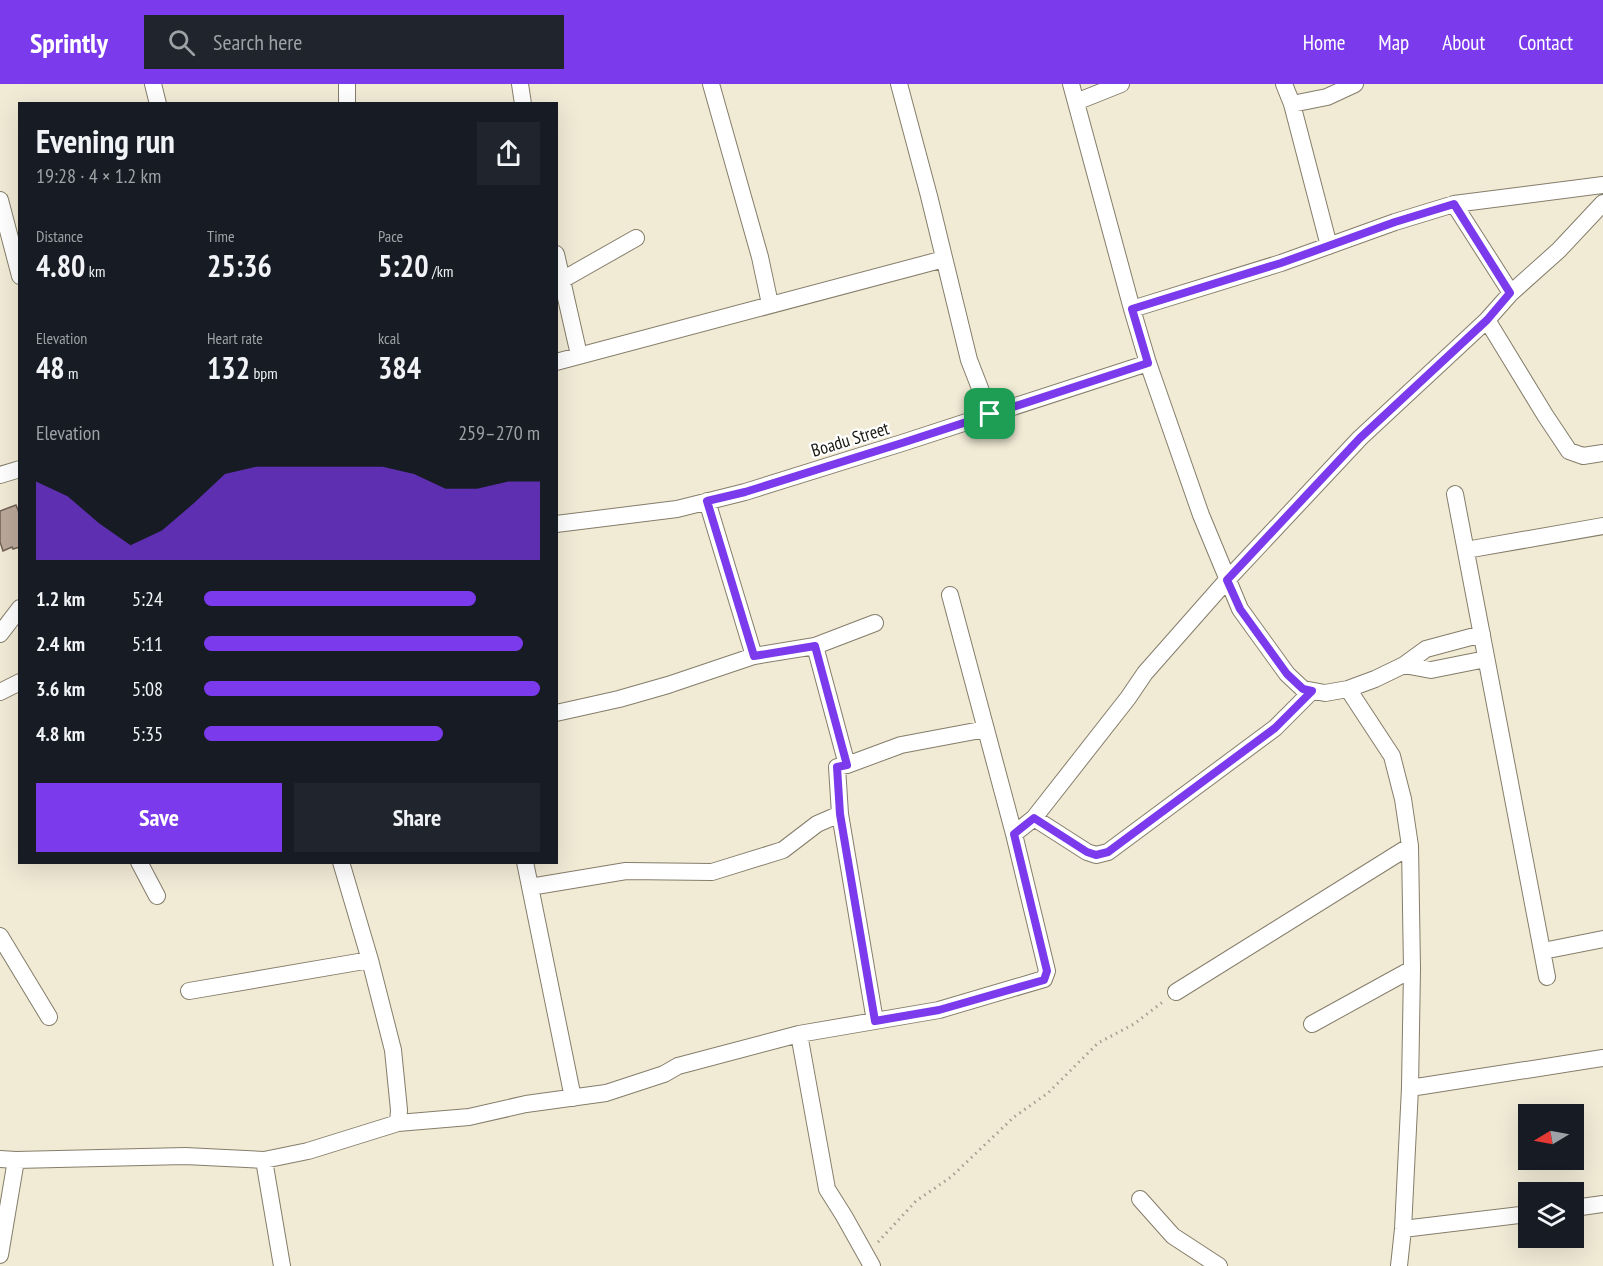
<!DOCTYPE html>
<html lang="en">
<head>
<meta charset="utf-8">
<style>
  body { margin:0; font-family:"PT Sans Narrow",sans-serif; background:#20242c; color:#f1f3f6; height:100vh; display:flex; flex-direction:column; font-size:22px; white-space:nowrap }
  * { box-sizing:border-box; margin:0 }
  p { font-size:20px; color:#9ea1a6 }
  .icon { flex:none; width:33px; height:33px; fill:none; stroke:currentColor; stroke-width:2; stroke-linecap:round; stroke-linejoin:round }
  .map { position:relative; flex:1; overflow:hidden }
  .drawer { position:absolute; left:18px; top:18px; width:540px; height:762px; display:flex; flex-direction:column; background:#171b24; border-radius:0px; box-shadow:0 6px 24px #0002 }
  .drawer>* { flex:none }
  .needle { width:39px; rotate:260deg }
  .buttons { position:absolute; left:1518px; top:1020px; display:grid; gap:12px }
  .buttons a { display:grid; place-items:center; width:66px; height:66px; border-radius:0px; background:#171b24; box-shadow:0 6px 24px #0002; font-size:30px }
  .pin { position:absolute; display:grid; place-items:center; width:51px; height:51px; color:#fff; margin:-26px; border-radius:12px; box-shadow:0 3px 9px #0006 }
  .round { display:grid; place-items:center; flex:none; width:63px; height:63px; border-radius:0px; background:#20242c }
  .headline { display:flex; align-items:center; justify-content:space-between; height:102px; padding:0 18px }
  h1 { font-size:33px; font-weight:700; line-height:45px }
  .figures { display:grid; grid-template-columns:repeat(3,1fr); gap:9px; height:102px; padding:6px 18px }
  .figures div { display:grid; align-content:center }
  .figures b { font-size:30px; font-weight:700 }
  .figures small { font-size:16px; font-weight:400 }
  .figures p { font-size:16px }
  .chart { height:168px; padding:12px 18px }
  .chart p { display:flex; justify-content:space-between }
  .chart svg { width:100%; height:108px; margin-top:6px; fill:#7c3aed; opacity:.7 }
  .action { display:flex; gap:12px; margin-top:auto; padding:12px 18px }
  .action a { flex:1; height:69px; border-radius:0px; background:#7c3aed; color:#fff; font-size:24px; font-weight:700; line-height:69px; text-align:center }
  .action a+a { background:#20242c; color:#f1f3f6 }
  ul { padding:0 18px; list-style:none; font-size:20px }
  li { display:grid; grid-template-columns:96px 72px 1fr; align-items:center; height:45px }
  li i { height:15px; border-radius:8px; background:#7c3aed }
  header { display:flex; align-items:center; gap:36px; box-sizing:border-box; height:84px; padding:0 30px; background:#7c3aed; color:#fff }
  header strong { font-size:28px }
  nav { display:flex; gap:33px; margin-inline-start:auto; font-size:21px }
  .search { width:420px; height:54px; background:#20242c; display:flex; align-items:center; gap:15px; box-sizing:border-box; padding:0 21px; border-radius:0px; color:#9ea1a6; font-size:22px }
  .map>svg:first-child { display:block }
  .building { fill:#baa89a; stroke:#716154; stroke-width:1.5 }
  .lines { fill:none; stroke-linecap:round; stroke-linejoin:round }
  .minor-casing { stroke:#847d6a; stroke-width:18 }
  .path { stroke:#a49f8f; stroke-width:3; stroke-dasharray:1.5 4.5; stroke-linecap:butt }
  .minor { stroke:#fff; stroke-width:16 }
  .route-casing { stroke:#fff; stroke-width:12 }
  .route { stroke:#7c3aed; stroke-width:8 }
  .labels { text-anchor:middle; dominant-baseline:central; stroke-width:4.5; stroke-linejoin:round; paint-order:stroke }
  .street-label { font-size:18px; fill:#191710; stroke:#fff }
</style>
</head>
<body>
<header>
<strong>Sprintly</strong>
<div class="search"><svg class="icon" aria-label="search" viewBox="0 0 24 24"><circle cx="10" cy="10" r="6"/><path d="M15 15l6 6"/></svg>Search here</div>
<nav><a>Home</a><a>Map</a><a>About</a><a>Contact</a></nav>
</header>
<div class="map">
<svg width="1603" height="1182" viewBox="0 0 1603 1182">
  <rect width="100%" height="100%" fill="#f1ead5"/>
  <path class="building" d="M16 421 20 431V463L13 465 12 463 3 467 0 458V427Z"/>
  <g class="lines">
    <defs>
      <path id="minor" d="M153 0 158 20
        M520 0 523 20
        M711 0 760 173 770 220
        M899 0 929 112 969 276 990 330
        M1071 0 1132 225 1148 279 1201 431 1240 525 1287 590 1303 605 1325 609 1348 605 1375 595 1404 581 1426 565 1482 550
        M1284 0 1292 20 1327 13 1355 0
        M1076 18 1121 0
        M347 20V0
        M1292 20 1329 162
        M0 116 20 192
        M1454 120 1603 101
        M556 170 579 271
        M562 196 636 154
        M1132 225 1281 179 1395 138 1454 120 1511 209
        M1487 236 1545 331 1569 367 1583 372 1603 369
        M556 278 944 175
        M0 391 20 385
        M1455 410 1547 893
        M707 417 754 572
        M556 440 677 425 745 408 902 359 1148 279
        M1466 466 1603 442
        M0 550 20 524
        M815 562 847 681 837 683 840 730 875 937
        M1404 581 1431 586 1486 575
        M1348 605 1392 672 1403 715 1410 762 1412 885 1410 1004 1403 1145 1399 1182
        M0 608 20 598
        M556 629 619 615 668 601 754 572 815 562 875 539
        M847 681 901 661 986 645
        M1034 734 1087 768 1096 771 1108 768 1275 644 1312 607
        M1014 750 1034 734 1128 614 1145 589 1227 496 1360 354 1487 236 1511 209 1559 166 1603 119
        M139 778 157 812
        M341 778 370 876 393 966 399 1026 398 1039
        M525 778 573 1014
        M530 803 626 787 712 788 783 766 817 740 840 730
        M0 852 49 933
        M1543 867 1603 855
        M189 907 370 876
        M1176 908 1410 762
        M1312 940 1412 885
        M799 950 827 1105 844 1132 872 1182
        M1410 1004 1603 974
        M0 1075 16 1076 185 1072 264 1076 308 1067 398 1039 469 1033 526 1020 606 1009 664 990 678 982 799 950 939 926 1044 895 1047 887 1014 750 950 511
        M264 1076 282 1182
        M1140 1115 1173 1152 1219 1182
        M1574 1124 1603 1120
        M1403 1145 1528 1130
        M0 1171 16 1076"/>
    </defs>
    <use href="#minor" class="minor-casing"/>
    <path class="path" d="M878 1158 916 1117 951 1093 1014 1033 1048 1009 1098 959 1134 940 1164 917"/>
    <use href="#minor" class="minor"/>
  </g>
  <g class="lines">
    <defs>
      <path id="route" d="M1454 120 1510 209 1487 236 1360 354 1227 496 1240 525 1287 590 1303 605 1312 607 1275 644 1108 768 1096 771 1087 768 1034 734 1014 750 1047 887 1044 896 939 926 875 937 840 730 837 683 847 681 815 562 754 572 707 417 745 408 902 359 1148 279 1132 225 1281 179 1395 138Z"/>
    </defs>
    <use href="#route" class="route-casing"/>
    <use href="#route" class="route"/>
  </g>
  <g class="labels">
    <g class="street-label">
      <text transform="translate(850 355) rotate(-17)">Boadu Street</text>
    </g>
  </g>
</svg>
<div class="buttons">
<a><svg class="needle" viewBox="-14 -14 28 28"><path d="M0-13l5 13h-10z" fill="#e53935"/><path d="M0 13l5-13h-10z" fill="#9ea1a6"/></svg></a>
<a><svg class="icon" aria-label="layers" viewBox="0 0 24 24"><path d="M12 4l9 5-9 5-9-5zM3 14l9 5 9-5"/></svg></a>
</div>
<div class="pin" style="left:990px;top:330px;background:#1e9e55"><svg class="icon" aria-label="arrive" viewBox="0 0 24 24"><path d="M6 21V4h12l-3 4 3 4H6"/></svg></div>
<section class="drawer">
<div class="headline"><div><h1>Evening run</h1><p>19:28 · 4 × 1.2 km</p></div><a class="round"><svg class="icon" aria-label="share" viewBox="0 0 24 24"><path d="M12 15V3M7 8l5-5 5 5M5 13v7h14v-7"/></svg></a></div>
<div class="figures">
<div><p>Distance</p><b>4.80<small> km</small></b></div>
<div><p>Time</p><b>25:36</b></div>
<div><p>Pace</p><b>5:20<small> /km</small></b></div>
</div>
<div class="figures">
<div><p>Elevation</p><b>48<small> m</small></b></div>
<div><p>Heart rate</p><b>132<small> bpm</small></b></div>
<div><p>kcal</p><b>384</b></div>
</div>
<div class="chart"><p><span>Elevation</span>259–270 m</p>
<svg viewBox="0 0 160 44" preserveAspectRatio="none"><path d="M0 44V12L10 18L20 29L30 38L40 32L50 21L60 9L70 6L80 6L90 6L100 6L110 6L120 9L130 15L140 15L150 12L160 12V44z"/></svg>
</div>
<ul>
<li><b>1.2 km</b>5:24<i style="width:81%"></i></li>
<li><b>2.4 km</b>5:11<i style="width:95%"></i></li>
<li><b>3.6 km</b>5:08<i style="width:100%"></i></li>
<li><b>4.8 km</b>5:35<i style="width:71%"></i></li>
</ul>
<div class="action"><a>Save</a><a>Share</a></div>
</section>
</div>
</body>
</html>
